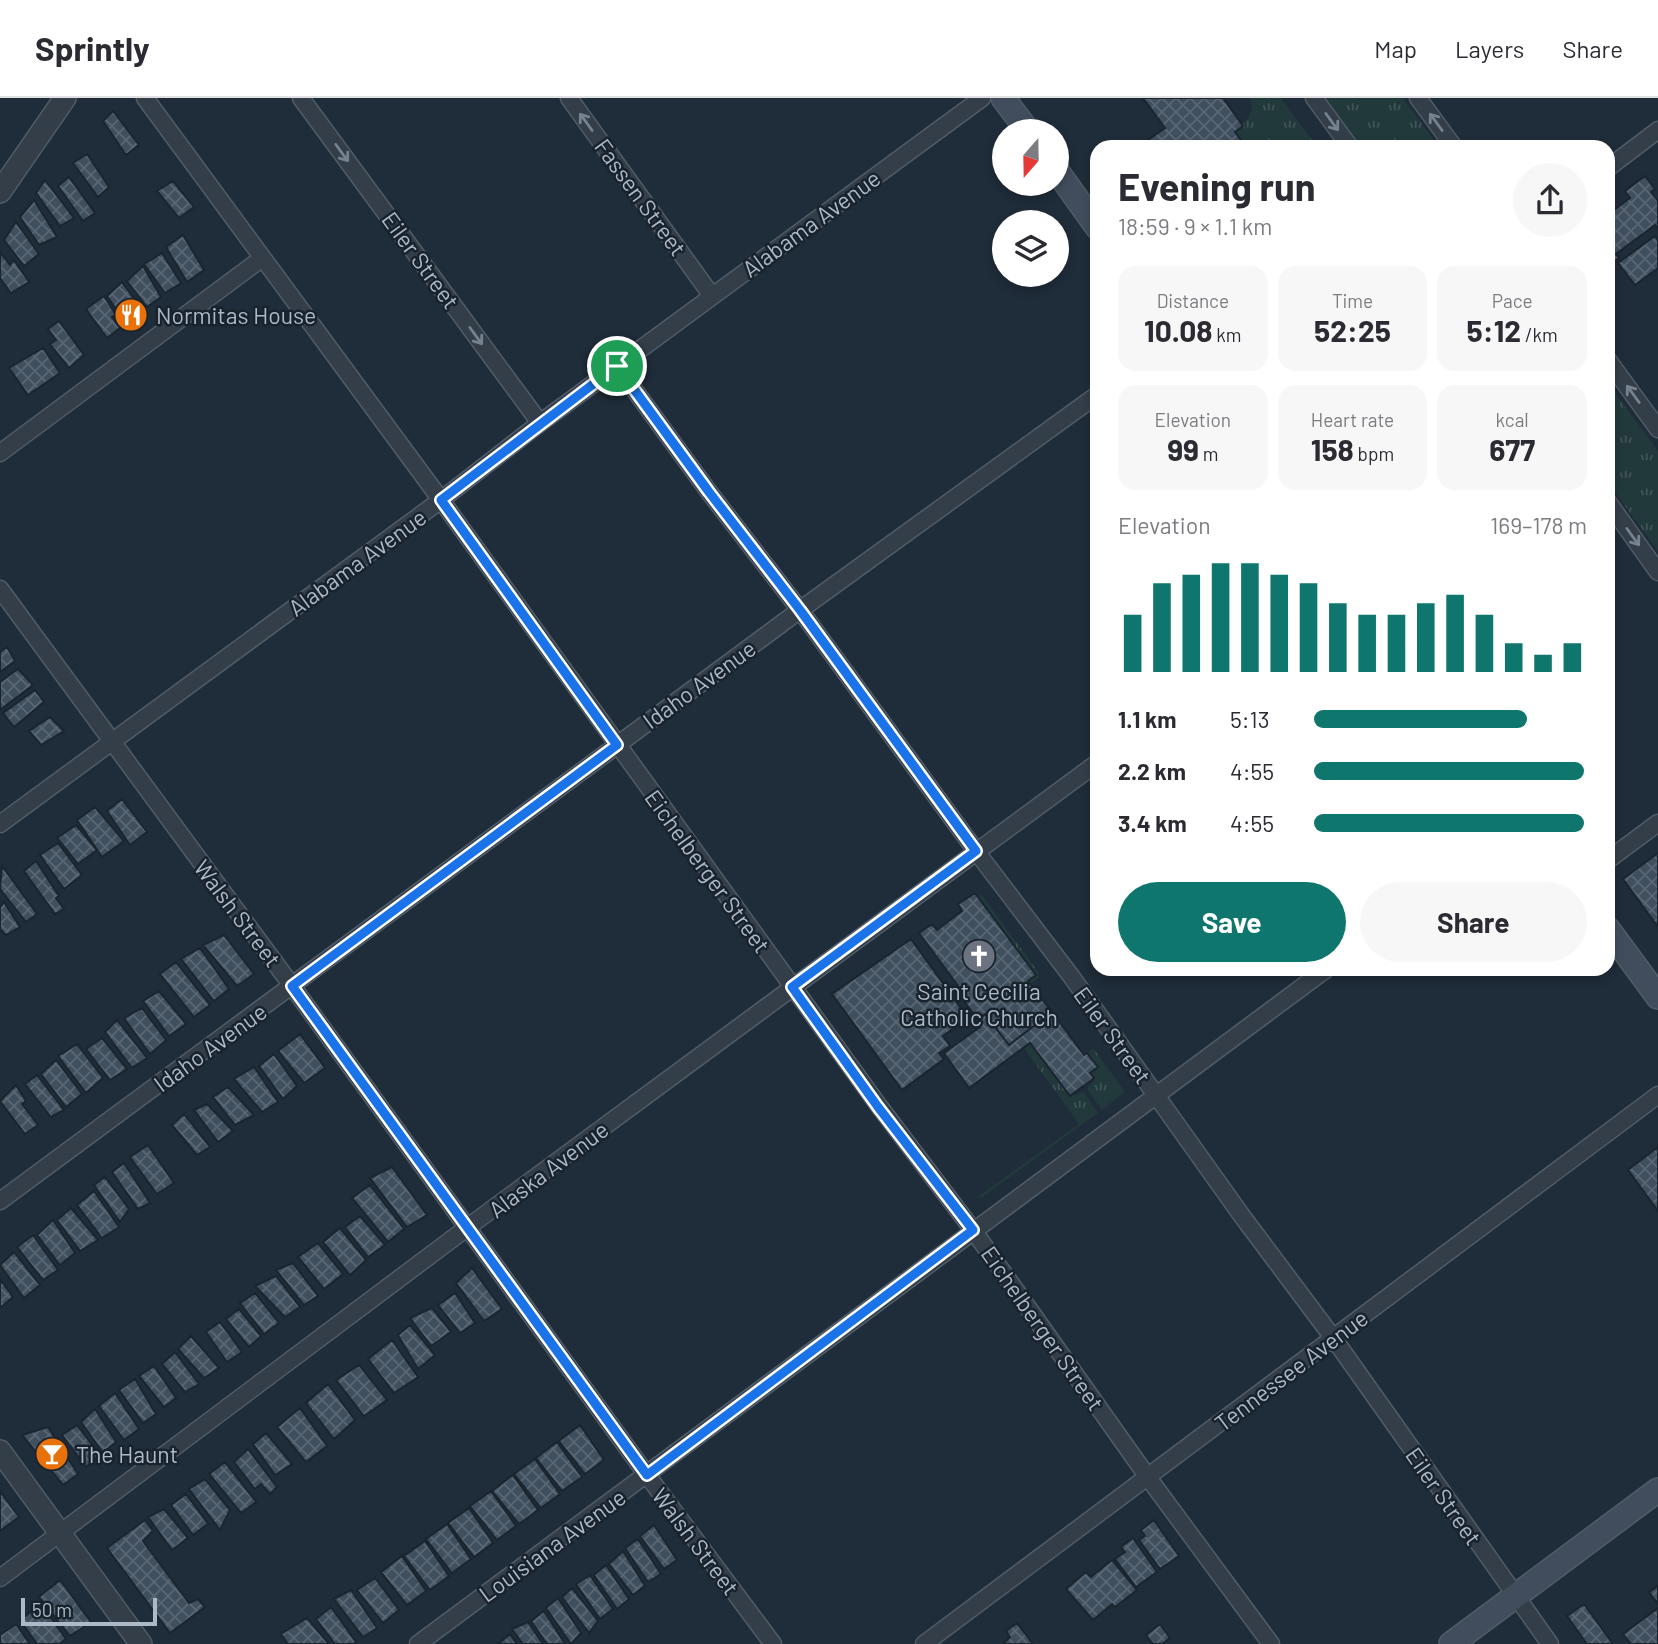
<!DOCTYPE html>
<html lang="en">
<head>
<meta charset="utf-8">
<style>
  body { margin:0; font-family:Barlow,sans-serif; background:#f7f7f7; color:#2b2b33; height:100vh; display:flex; flex-direction:column; font-size:26px; white-space:nowrap }
  * { box-sizing:border-box; margin:0 }
  p { font-size:23px; color:#7c7c81 }
  .icon { flex:none; width:38px; height:38px; fill:none; stroke:currentColor; stroke-width:2; stroke-linecap:round; stroke-linejoin:round }
  .map { position:relative; flex:1; overflow:hidden }
  .details { position:absolute; left:1090px; top:42px; width:525px; height:836px; display:flex; flex-direction:column; background:#fff; border-radius:21px; box-shadow:0 4px 10px #0003 }
  .details>* { flex:none }
  .needle { width:46px; rotate:200deg }
  .controls { position:absolute; left:992px; top:21px; display:grid; gap:14px }
  .controls a { display:grid; place-items:center; width:77px; height:77px; border-radius:50%; background:#fff; box-shadow:0 4px 10px #0003; font-size:35px }
  .scale { position:absolute; left:21px; bottom:18px; width:136px; box-sizing:border-box; padding-left:7px; border:4px solid #adb9c6; border-top:0; font-size:19px; line-height:24px; white-space:nowrap; color:#adb9c6; -webkit-text-stroke:5px #19232e; paint-order:stroke }
  .pin { position:absolute; display:grid; place-items:center; width:60px; height:60px; color:#fff; margin:-30px; border:4px solid #fff; border-radius:50%; box-shadow:0 2px 7px #0007 }
  .round { display:grid; place-items:center; flex:none; width:74px; height:74px; border-radius:37px; background:#f7f7f7 }
  .head { display:flex; align-items:center; justify-content:space-between; height:119px; padding:0 28px }
  h1 { font-size:38px; font-weight:700; line-height:52px }
  .figures { display:grid; grid-template-columns:repeat(3,1fr); gap:10px; height:119px; padding:7px 28px }
  .figures div { display:grid; align-content:center; border-radius:18px; background:#f7f7f7; text-align:center }
  .figures b { font-size:30px; font-weight:700 }
  .figures small { font-size:19px; font-weight:400 }
  .figures p { font-size:19px }
  .chart { height:196px; padding:14px 28px }
  .chart p { display:flex; justify-content:space-between }
  .chart svg { width:100%; height:126px; margin-top:7px; stroke:#0f766e; stroke-width:6 }
  .button { display:flex; gap:14px; margin-top:auto; padding:14px 28px }
  .button a { flex:1; height:80px; border-radius:42px; background:#0f766e; color:#fff; font-size:28px; font-weight:700; line-height:80px; text-align:center }
  .button a+a { background:#f7f7f7; color:#2b2b33 }
  ul { padding:0 28px; list-style:none; font-size:23px }
  li { display:grid; grid-template-columns:112px 84px 1fr; align-items:center; height:52px }
  li i { height:18px; border-radius:9px; background:#0f766e }
  header { display:flex; align-items:center; gap:42px; box-sizing:border-box; height:98px; padding:0 35px; background:#fff; border-bottom:2px solid #e1e1e2 }
  header strong { font-size:33px }
  nav { display:flex; gap:38px; margin-inline-start:auto; font-size:24px }
  .map>svg:first-child { display:block }
  .grass { fill:url(#grass-tufts) }
  .building { fill:url(#building-cross-hatch); stroke:#1b2530; stroke-width:2 }
  .lines { fill:none; stroke-linecap:round; stroke-linejoin:round }
  .minor-casing { stroke:#505c67; stroke-width:19 }
  .tertiary-casing { stroke:#505c67; stroke-width:24 }
  .secondary-casing { stroke:#505c67; stroke-width:26 }
  .minor { stroke:#333e49; stroke-width:16 }
  .tertiary { stroke:#333e49; stroke-width:21 }
  .secondary { stroke:#414d5d; stroke-width:23 }
  .oneway { stroke:#76828e }
  .route-casing { stroke:#fff; stroke-width:14 }
  .route { stroke:#1a73e8; stroke-width:9 }
  .labels { text-anchor:middle; dominant-baseline:central; stroke-width:5; stroke-linejoin:round; paint-order:stroke }
  .street-label { font-size:23px; fill:#adb9c6; stroke:#19232e }
  .poi-label { font-size:23px; fill:#adb9c6; stroke:#19232e; text-anchor:start }
</style>
</head>
<body>
<header>
<strong>Sprintly</strong>
<nav><a>Map</a><a>Layers</a><a>Share</a></nav>
</header>
<div class="map">
<svg width="1658" height="1546" viewBox="0 0 1658 1546">
  <defs>
    <pattern id="grass-tufts" width="24" height="20" patternUnits="userSpaceOnUse" patternTransform="scale(1.75)"><rect width="24" height="20" fill="#21393a"/><path d="M3 7l-1-3M5 7V3M7 7l1-3M15 17l-1-3M17 17v-4M19 17l1-3" fill="none" stroke="#3f5455"/></pattern>
    <pattern id="building-cross-hatch" width="8" height="8" patternUnits="userSpaceOnUse" patternTransform="scale(1.75)"><rect width="8" height="8" fill="#404f5e"/><path d="M0 0l8 8M0 8l8-8" fill="none" stroke="#596674"/></pattern>
  </defs>
  <rect width="100%" height="100%" fill="#1f2c39"/>
  <path class="grass" d="M1250 0H1281L1317 49H1246L1235 34 1249 19 1252 11Z
    M1325 0H1403L1439 49H1361Z
    M1608 285 1658 353V453L1608 385Z
    M981 796 1039 875 1038 880 1031 886 1028 883 1036 876 978 798Z
    M1030 945 1070 998 1084 994 1098 1015 981 1100 979 1098 1079 1026 1024 950Z
    M1093 950 1125 994 1102 1012 1087 991 1094 983 1090 975 1098 969 1087 955Z"/>
  <path class="building" d="M1143 0H1223L1243 28 1235 34 1246 49H1138L1165 30Z
    M113 13 139 47 126 57 103 23Z
    M87 56 109 89 98 99 73 65Z
    M1645 78 1655 91 1651 94 1658 103V131L1655 127 1616 156 1619 160 1608 168V116L1630 100 1625 93Z
    M69 79 95 115 83 123 58 88Z
    M45 82 74 120 60 128 36 95Z
    M173 83 194 109 179 120 157 93Z
    M34 102 57 139 39 147 20 119Z
    M16 124 39 156 24 168 4 142Z
    M183 137 204 172 187 184 166 149Z
    M1655 138 1658 142V170L1635 187 1618 165Z
    M0 154 10 167 14 162 29 184 11 195 0 180Z
    M162 155 181 185 165 195 144 166Z
    M143 168 161 199 147 209 127 183Z
    M122 184 135 202 132 205 140 214 126 225 107 198Z
    M104 198 116 217 112 219 120 230 107 240 86 211Z
    M59 223 84 257 69 270 50 246 56 242 48 231Z
    M43 250 60 275 28 297 9 270Z
    M7 549 15 563 0 574V554Z
    M18 571 33 587 0 612V584Z
    M35 592 44 604 14 629 3 615Z
    M50 619 64 633 41 647 29 633Z
    M122 701 147 734 130 747 107 713Z
    M95 709 124 743 102 759 77 722Z
    M76 727 97 752 78 766 57 740Z
    M58 745 82 777 64 791 40 757Z
    M1658 755V829L1623 781Z
    M36 763 59 798 56 800 64 811 55 816 24 773Z
    M2 768 37 816 26 824 0 791Z
    M975 795 1036 877 1028 883 1052 914 1009 947 985 916 978 922 961 899 964 896 919 835 932 826 937 832 962 813 958 806Z
    M4 804 20 829 6 837 0 831V809Z
    M224 837 254 876 237 888 203 847Z
    M911 841 968 920 943 938 950 948 939 955 944 961 902 992 832 896Z
    M200 850 229 891 214 903 181 861Z
    M176 864 210 907 194 919 160 876Z
    M159 893 186 926 169 938 143 903Z
    M142 910 166 942 150 956 124 920Z
    M1052 914 1084 957 1087 955 1098 969 1090 975 1094 980 1070 998 1030 945 969 990 944 955 980 929 975 923 985 916 1009 947Z
    M117 922 147 960 132 970 105 934Z
    M300 936 325 970 304 985 278 953Z
    M102 940 127 971 110 982 86 951Z
    M77 946 103 980 86 995 58 958Z
    M274 956 297 988 283 1001 259 968Z
    M56 962 82 996 66 1009 41 976Z
    M254 969 278 1004 262 1014 234 981Z
    M37 977 64 1012 51 1019 25 986Z
    M16 987 26 1003 22 1006 38 1027 25 1036 0 1003Z
    M228 989 254 1017 235 1027 213 999Z
    M207 1006 233 1033 218 1044 194 1012Z
    M184 1016 210 1049 197 1057 172 1027Z
    M148 1047 174 1085 157 1096 130 1059Z
    M1658 1049V1113L1628 1072Z
    M124 1065 150 1105 138 1111 112 1074Z
    M392 1069 427 1117 407 1129 370 1080Z
    M105 1079 129 1111 120 1124 94 1087Z
    M370 1087 404 1131 388 1144 352 1100Z
    M94 1093 119 1129 102 1140 77 1107Z
    M71 1110 98 1142 80 1153 57 1122Z
    M360 1118 385 1147 368 1159 345 1129Z
    M53 1122 75 1155 60 1167 37 1137Z
    M340 1130 366 1162 350 1177 323 1144Z
    M33 1137 58 1172 43 1182 17 1149Z
    M318 1145 343 1176 324 1191 298 1159Z
    M14 1154 40 1187 24 1200 0 1167Z
    M293 1165 318 1198 304 1207 276 1172Z
    M472 1170 502 1211 484 1223 456 1185Z
    M276 1178 300 1209 285 1219 255 1188Z
    M0 1181 13 1199 0 1210Z
    M255 1195 279 1225 264 1236 240 1205Z
    M455 1195 475 1225 460 1235 438 1207Z
    M432 1210 451 1234 431 1248 410 1220Z
    M239 1211 261 1238 249 1249 226 1221Z
    M220 1224 242 1254 227 1264 206 1234Z
    M410 1227 435 1257 418 1271 398 1237Z
    M191 1238 219 1270 204 1280 178 1251Z
    M392 1242 418 1279 394 1295 368 1261Z
    M175 1254 199 1286 185 1294 162 1266Z
    M359 1267 387 1302 364 1318 336 1282Z
    M154 1268 176 1300 164 1309 139 1278Z
    M135 1281 156 1316 143 1325 119 1292Z
    M328 1286 355 1322 334 1341 306 1305Z
    M115 1295 139 1331 124 1342 99 1308Z
    M300 1310 327 1348 306 1364 277 1329Z
    M95 1311 116 1344 103 1355 81 1324Z
    M77 1327 100 1357 86 1369 62 1337Z
    M580 1327 604 1362 585 1376 559 1343Z
    M48 1329 78 1376 63 1387 22 1337Z
    M266 1335 292 1366 275 1377 253 1346Z
    M557 1344 582 1379 562 1393 536 1360Z
    M248 1351 277 1389 270 1396 261 1386 255 1391 234 1364Z
    M535 1361 560 1396 541 1410 514 1376Z
    M225 1364 256 1404 241 1415 209 1376Z
    M513 1377 538 1412 519 1426 492 1393Z
    M205 1381 230 1412 220 1432 189 1391Z
    M0 1393 19 1419 0 1433Z
    M491 1393 516 1428 497 1442 470 1408Z
    M186 1396 208 1426 193 1437 171 1407Z
    M469 1410 493 1445 474 1459 448 1425Z
    M164 1411 188 1440 172 1452 148 1419Z
    M145 1422 153 1433 143 1443 189 1505 198 1501 205 1509 170 1535 107 1450Z
    M1154 1422 1179 1458 1160 1471 1139 1442 1145 1438 1141 1432Z
    M447 1426 471 1461 452 1475 426 1441Z
    M654 1427 677 1462 664 1471 640 1438Z
    M1133 1440 1157 1474 1136 1489 1115 1461 1125 1454 1121 1449Z
    M638 1441 661 1476 648 1484 625 1450Z
    M425 1443 449 1478 430 1492 404 1458Z
    M623 1453 645 1488 633 1497 609 1466Z
    M402 1458 426 1493 407 1507 381 1474Z
    M1112 1462 1137 1492 1115 1509 1112 1506 1093 1522 1066 1491 1086 1474 1091 1479Z
    M606 1467 629 1501 617 1511 594 1477Z
    M590 1477 613 1511 600 1521 576 1486Z
    M375 1480 399 1512 383 1525 357 1492Z
    M60 1482 91 1524 70 1538 39 1499Z
    M1658 1488V1506L1649 1494Z
    M572 1490 598 1523 589 1535 562 1499Z
    M351 1492 377 1530 363 1539 334 1501Z
    M558 1500 581 1535 571 1546 546 1510Z
    M41 1506 66 1541 59 1546H37L20 1522Z
    M1584 1506 1613 1546H1587L1567 1518Z
    M331 1509 356 1544 354 1546H335L316 1521Z
    M1658 1510V1546H1631L1623 1536Z
    M544 1513 565 1546H547L531 1523Z
    M307 1520 329 1546H288L281 1536Z
    M528 1524 543 1546H523L512 1531Z
    M1017 1525 1033 1546H1003L1010 1539 1006 1533Z
    M16 1526 30 1546H0V1537Z
    M1160 1526 1170 1540 1162 1546H1153L1146 1537Z
    M510 1536 517 1546H498Z"/>
  <g class="lines">
    <defs>
      <path id="minor" d="M145 0 441 402 879 1008 973 1132 1147 1378 1271 1546
        M301 0 540 325
        M569 0 712 198
        M1314 0 1350 49
        M1418 0 1454 49
        M1608 70 1658 32
        M1608 262 1658 331
        M617 268 709 394 800 512 976 753 1071 878 1242 1118 1334 1241 1550 1546
        M0 355 261 161
        M1608 404 1658 474
        M0 491 292 888 647 1377 773 1546
        M0 726 441 402 540 325 982 0
        M1608 762 1658 725
        M0 1103 800 512 1097 297
        M0 1480 468 1129 1097 665
        M418 1546 1325 872
        M924 1546 1658 997"/>
      <path id="tertiary" d="M0 94 65 0
        M0 1353 141 1546"/>
      <path id="secondary" d="M1003 0 1028 33
        M1057 73 1097 129
        M1608 831 1658 899
        M1451 1546 1658 1392"/>
    </defs>
    <use href="#minor" class="minor-casing"/>
    <use href="#tertiary" class="tertiary-casing"/>
    <use href="#secondary" class="secondary-casing"/>
    <use href="#minor" class="minor"/>
    <use href="#tertiary" class="tertiary"/>
    <use href="#secondary" class="secondary"/>
  </g>
  <defs><path id="oneway-shaft" d="M-6 0H5M1.5-3L5.5 0L1.5 3" fill="none" stroke-width="1.6" stroke-linecap="round" stroke-linejoin="round" transform="scale(1.75)"/></defs>
  <g class="oneway">
    <use href="#oneway-shaft" transform="translate(586 24) rotate(-126)"/>
    <use href="#oneway-shaft" transform="translate(1332 24) rotate(54)"/>
    <use href="#oneway-shaft" transform="translate(1436 24) rotate(-126)"/>
    <use href="#oneway-shaft" transform="translate(342 55) rotate(54)"/>
    <use href="#oneway-shaft" transform="translate(476 238) rotate(54)"/>
    <use href="#oneway-shaft" transform="translate(1633 296) rotate(-126)"/>
    <use href="#oneway-shaft" transform="translate(1633 439) rotate(54)"/>
  </g>
  <g class="lines">
    <defs>
      <path id="route" d="M617 268 709 394 800 512 976 753 792 889 878 1009 973 1132 647 1377 292 888 617 647 441 402Z"/>
    </defs>
    <use href="#route" class="route-casing"/>
    <use href="#route" class="route"/>
  </g>
  <defs>
    <symbol id="restaurant-disc" viewBox="-11 -11 22 22"><circle r="9.5" fill="#e8710a" stroke="#19232e"/><path d="M-5-6h1v4h1v-4h1v4h1v-4h1v5L-1.5 .5V6h-2V.5L-5-1ZM5-6V6H3V1.5H1.5Q1.5-4 5-6Z" fill="#fff"/></symbol>
    <symbol id="church-disc" viewBox="-11 -11 22 22"><circle r="9.5" fill="#6b7280" stroke="#19232e"/><path d="M-1.2-6h2.4v3.5h3.3v2.4h-3.3V6h-2.4V-.1h-3.3v-2.4h3.3Z" fill="#fff"/></symbol>
    <symbol id="bar-disc" viewBox="-11 -11 22 22"><circle r="9.5" fill="#e8710a" stroke="#19232e"/><path d="M-6-5H6L.8 .8V4.5H3.5V6h-7V4.5H-.8V.8Z" fill="#fff"/></symbol>
  </defs>
  <g fill-rule="evenodd">
    <use href="#restaurant-disc" x="112" y="198" width="38" height="38"/>
    <use href="#church-disc" x="960" y="839" width="38" height="38"/>
    <use href="#bar-disc" x="33" y="1337" width="38" height="38"/>
  </g>
  <g class="labels">
    <g class="street-label">
      <text transform="translate(641 99) rotate(54)">Fassen Street</text>
      <text transform="translate(811 125) rotate(-36)">Alabama Avenue</text>
      <text transform="translate(421 162) rotate(54)">Eiler Street</text>
      <text transform="translate(357 464) rotate(-36)">Alabama Avenue</text>
      <text transform="translate(699 586) rotate(-36)">Idaho Avenue</text>
      <text transform="translate(708 773) rotate(54)">Eichelberger Street</text>
      <text transform="translate(238 815) rotate(53)">Walsh Street</text>
      <text transform="translate(1113 937) rotate(54)">Eiler Street</text>
      <text transform="translate(210 949) rotate(-36)">Idaho Avenue</text>
      <text transform="translate(548 1071) rotate(-37)">Alaska Avenue</text>
      <text transform="translate(1043 1230) rotate(55)">Eichelberger Street</text>
      <text transform="translate(1291 1272) rotate(-37)">Tennessee Avenue</text>
      <text transform="translate(1444 1398) rotate(55)">Eiler Street</text>
      <text transform="translate(696 1443) rotate(53)">Walsh Street</text>
      <text transform="translate(552 1447) rotate(-36)">Louisiana Avenue</text>
    </g>
    <g class="poi-label">
      <text x="156" y="217">Normitas House</text>
      <text x="979" y="893" text-anchor="middle">Saint Cecilia<tspan x="979" dy="26">Catholic Church</tspan></text>
      <text x="76" y="1356">The Haunt</text>
    </g>
  </g>
</svg>
<div class="controls">
<a><svg class="needle" viewBox="-14 -14 28 28"><path d="M0-13l5 13h-10z" fill="#e53935"/><path d="M0 13l5-13h-10z" fill="#7c7c81"/></svg></a>
<a><svg class="icon" aria-label="layers" viewBox="0 0 24 24"><path d="M12 4l9 5-9 5-9-5zM3 14l9 5 9-5"/></svg></a>
</div>
<div class="scale">50 m</div>
<div class="pin" style="left:617px;top:268px;background:#1e9e55"><svg class="icon" aria-label="arrive" viewBox="0 0 24 24"><path d="M6 21V4h12l-3 4 3 4H6"/></svg></div>
<section class="details">
<div class="head"><div><h1>Evening run</h1><p>18:59 · 9 × 1.1 km</p></div><a class="round"><svg class="icon" aria-label="share" viewBox="0 0 24 24"><path d="M12 15V3M7 8l5-5 5 5M5 13v7h14v-7"/></svg></a></div>
<div class="figures">
<div><p>Distance</p><b>10.08<small> km</small></b></div>
<div><p>Time</p><b>52:25</b></div>
<div><p>Pace</p><b>5:12<small> /km</small></b></div>
</div>
<div class="figures">
<div><p>Elevation</p><b>99<small> m</small></b></div>
<div><p>Heart rate</p><b>158<small> bpm</small></b></div>
<div><p>kcal</p><b>677</b></div>
</div>
<div class="chart"><p><span>Elevation</span>169–178 m</p>
<svg viewBox="0 0 160 44" preserveAspectRatio="none"><path d="M5 44V24M15 44V13M25 44V10M35 44V6M45 44V6M55 44V10M65 44V13M75 44V20M85 44V24M95 44V24M105 44V20M115 44V17M125 44V24M135 44V34M145 44V38M155 44V34"/></svg>
</div>
<ul>
<li><b>1.1 km</b>5:13<i style="width:78%"></i></li>
<li><b>2.2 km</b>4:55<i style="width:99%"></i></li>
<li><b>3.4 km</b>4:55<i style="width:99%"></i></li>
</ul>
<div class="button"><a>Save</a><a>Share</a></div>
</section>
</div>
</body>
</html>
